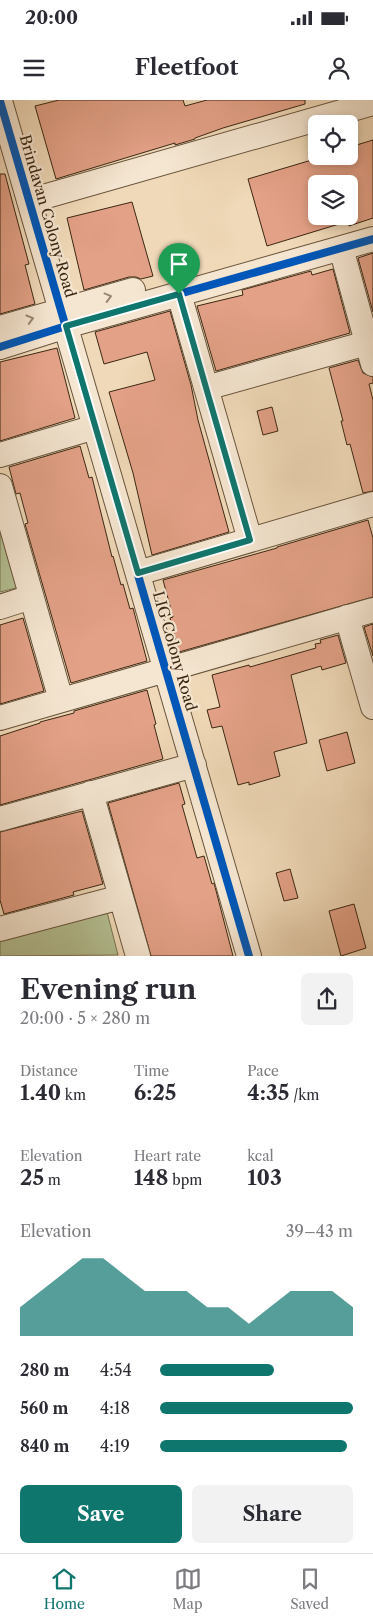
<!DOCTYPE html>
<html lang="en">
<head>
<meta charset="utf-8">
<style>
  body { margin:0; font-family:"Libre Caslon Text",serif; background:#f2f2f3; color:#2b2b33; height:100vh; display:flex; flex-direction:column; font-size:19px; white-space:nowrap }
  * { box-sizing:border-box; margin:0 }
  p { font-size:16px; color:#7c7c81 }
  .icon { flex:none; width:28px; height:28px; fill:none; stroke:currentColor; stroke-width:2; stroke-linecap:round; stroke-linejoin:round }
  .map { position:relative; height:856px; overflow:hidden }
  .side { display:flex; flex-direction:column; background:#fff; flex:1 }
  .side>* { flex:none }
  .fabs { position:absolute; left:308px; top:15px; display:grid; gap:10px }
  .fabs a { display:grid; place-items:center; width:50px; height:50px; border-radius:8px; background:#fff; box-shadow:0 2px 8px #0003; font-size:25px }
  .pin { position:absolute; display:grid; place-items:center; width:42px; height:42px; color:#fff; margin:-51px -21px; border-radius:50% 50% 50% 0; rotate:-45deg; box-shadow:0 0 5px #0007 }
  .pin .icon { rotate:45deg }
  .round { display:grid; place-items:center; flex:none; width:52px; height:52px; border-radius:8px; background:#f2f2f3 }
  .overview { display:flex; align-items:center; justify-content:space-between; height:85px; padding:0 20px }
  h1 { font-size:28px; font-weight:800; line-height:38px }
  .stats { display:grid; grid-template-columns:repeat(3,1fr); gap:8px; height:85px; padding:5px 20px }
  .stats div { display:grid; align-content:center }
  .stats b { font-size:21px; font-weight:800 }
  .stats small { font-size:14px; font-weight:400 }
  .stats p { font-size:14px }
  .chart { height:140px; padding:10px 20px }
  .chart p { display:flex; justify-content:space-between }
  .chart svg { width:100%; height:90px; margin-top:5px; fill:#0f766e; opacity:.7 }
  .primary-button { display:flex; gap:10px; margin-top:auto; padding:10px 20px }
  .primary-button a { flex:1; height:58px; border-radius:8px; background:#0f766e; color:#fff; font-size:20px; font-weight:800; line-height:58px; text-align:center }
  .primary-button a+a { background:#f2f2f3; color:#2b2b33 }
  ul { padding:0 20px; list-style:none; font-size:16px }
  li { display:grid; grid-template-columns:80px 60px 1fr; align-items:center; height:38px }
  li i { height:12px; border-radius:6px; background:#0f766e }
  .status { display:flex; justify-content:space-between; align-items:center; height:35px; padding:0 25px; background:#fff; direction:ltr }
  .status svg { height:14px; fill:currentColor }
  header { display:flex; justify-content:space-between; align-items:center; height:65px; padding:0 20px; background:#fff; font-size:22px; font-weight:800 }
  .menu { display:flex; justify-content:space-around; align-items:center; height:70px; border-top:1px solid #e1e1e2; background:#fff; font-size:14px; color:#7c7c81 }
  .menu a { display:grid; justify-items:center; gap:2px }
  .menu .on { color:#0f766e }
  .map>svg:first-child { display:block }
  .green { fill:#b4c093; stroke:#787452 }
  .building { fill:#e3a187; stroke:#3b2712; fill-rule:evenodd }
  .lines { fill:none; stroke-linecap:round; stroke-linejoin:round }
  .minor-casing { stroke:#68543c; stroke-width:26 }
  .minor { stroke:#f5e6d1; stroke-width:24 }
  .cycleway-casing { stroke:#f5e6d1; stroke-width:11 }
  .cycleway { stroke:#0057b8; stroke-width:8 }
  .oneway { stroke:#988672 }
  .route-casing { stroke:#fff; stroke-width:10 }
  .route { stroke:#0f766e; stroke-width:6 }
  .labels { text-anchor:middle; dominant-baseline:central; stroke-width:4.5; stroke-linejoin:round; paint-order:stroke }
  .street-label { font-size:15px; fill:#3b2712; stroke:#f5e6d1 }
</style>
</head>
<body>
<div class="status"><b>20:00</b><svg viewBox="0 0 49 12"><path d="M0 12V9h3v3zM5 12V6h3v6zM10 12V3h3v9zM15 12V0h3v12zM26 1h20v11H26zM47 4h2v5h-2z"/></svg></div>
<header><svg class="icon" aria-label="menu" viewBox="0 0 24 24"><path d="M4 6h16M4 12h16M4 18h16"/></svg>Fleetfoot<svg class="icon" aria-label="person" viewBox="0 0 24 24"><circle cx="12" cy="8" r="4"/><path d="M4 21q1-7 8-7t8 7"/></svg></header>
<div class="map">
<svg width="373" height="856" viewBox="0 0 373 856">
  <rect width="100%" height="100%" fill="#f0d9b8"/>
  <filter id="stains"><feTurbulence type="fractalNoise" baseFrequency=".004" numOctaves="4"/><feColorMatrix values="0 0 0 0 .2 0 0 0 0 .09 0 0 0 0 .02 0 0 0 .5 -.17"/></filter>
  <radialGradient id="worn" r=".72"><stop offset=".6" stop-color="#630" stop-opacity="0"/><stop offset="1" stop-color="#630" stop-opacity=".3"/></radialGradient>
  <path class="green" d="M0 401 24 486 0 492Z
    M107 812 118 855 0 856V840Z"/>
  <path class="building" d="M59 0H183L185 6 207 0H305V4L223 28 195 38V39L175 45V43L56 79 35 6Z
    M373 40V118L349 126V121L267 146 248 79 325 56H353L350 47ZM316 84H349V116H316Z
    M0 74H5L18 123 29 164 25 165 35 204 0 214Z
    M132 102 153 176 141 179 136 177H129L84 190 67 118Z
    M373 153V212L358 158Z
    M333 169 350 233 216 271 197 206 243 195 242 190 311 171 312 175Z
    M170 211 191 285 198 320 229 432 152 455 133 373 109 292 155 280 147 252 104 264 95 232Z
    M57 248 75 318 0 341V262Z
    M358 260 363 273 373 277V283L369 284 373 300V391L363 393 350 344 347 345 341 321H343L329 268Z
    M272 307 278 331 263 335 257 311Z
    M80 346 89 378 92 377 112 457 113 456 121 485 123 484 130 509 133 508 147 561 71 583 25 424 28 423 20 393 16 394 9 367Z
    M368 420 373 438V497L179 552 170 518 173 517 163 480 277 448V447Z
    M23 518 44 591 0 604V525Z
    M373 524V556L364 527Z
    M338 535 346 563 322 570 321 566 291 575 307 643 274 652 280 676 249 685V682L238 685 222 626 212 628 207 610 220 607 212 575 249 565 250 567 316 548 315 544 321 543 320 540Z
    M147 590 156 624 154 625 163 659 0 705V636L40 623V622L74 613V611Z
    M347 632 355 663 327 671 319 640Z
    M179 683 185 704 182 705 197 758 204 756 212 784 214 783 233 856H151L108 703Z
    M82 711 103 784 73 792 74 795 4 814 0 800V732Z
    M290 769 298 798 284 801 276 773Z
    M354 804 366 848 341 856 329 811Z"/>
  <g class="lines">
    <defs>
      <path id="minor" d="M0 1 249 856
        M29 101 373 3
        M341 148 373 264
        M179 194 250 440
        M0 228 133 190
        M0 247 66 226 373 139
        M206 288 367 243
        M0 355 95 327
        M0 386 61 600
        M138 473 373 404
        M0 507 31 497
        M347 517 373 607
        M0 618 373 510
        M91 693 138 856
        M0 719 194 665
        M0 829 121 797"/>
    </defs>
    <use href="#minor" class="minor-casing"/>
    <use href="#minor" class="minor"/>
    <defs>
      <path id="cycleway" d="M0 1 249 856
        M0 247 66 226 373 139"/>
    </defs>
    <use href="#cycleway" class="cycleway-casing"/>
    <use href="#cycleway" class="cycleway"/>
  </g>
  <defs><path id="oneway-chevron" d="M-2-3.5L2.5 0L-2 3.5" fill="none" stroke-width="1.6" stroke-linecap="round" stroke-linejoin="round" transform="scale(1.25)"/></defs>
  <g class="oneway">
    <use href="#oneway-chevron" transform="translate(108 197) rotate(-15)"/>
    <use href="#oneway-chevron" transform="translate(30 219) rotate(-16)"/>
  </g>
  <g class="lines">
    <defs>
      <path id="route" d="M179 194 250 440 138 473 66 226Z"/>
    </defs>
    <use href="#route" class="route-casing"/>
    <use href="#route" class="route"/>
  </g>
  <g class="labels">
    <g class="street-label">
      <text transform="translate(48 116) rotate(74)">Brindavan Colony Road</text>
      <text transform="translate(175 551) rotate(74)">LIG Colony Road</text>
    </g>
  </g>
  <rect width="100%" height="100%" filter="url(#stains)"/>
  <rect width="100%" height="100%" fill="url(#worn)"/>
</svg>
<div class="fabs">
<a><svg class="icon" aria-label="locate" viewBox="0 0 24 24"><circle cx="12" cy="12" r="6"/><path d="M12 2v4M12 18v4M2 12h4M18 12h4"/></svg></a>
<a><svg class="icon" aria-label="layers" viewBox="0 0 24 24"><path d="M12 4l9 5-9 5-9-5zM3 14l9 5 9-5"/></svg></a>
</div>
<div class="pin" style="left:179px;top:194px;background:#1e9e55"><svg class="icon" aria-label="arrive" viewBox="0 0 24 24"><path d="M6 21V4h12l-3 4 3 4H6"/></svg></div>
</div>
<section class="side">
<div class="overview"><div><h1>Evening run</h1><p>20:00 · 5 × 280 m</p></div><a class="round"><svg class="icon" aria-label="share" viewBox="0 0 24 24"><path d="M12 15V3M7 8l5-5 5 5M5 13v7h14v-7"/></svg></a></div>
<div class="stats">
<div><p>Distance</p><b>1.40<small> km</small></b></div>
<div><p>Time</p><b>6:25</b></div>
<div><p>Pace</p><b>4:35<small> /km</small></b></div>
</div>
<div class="stats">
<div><p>Elevation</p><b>25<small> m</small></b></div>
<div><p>Heart rate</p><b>148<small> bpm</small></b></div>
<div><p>kcal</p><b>103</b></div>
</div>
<div class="chart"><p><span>Elevation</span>39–43 m</p>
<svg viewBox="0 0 160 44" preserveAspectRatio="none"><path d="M0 44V30L10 22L20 14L30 6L40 6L50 14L60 22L70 22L80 22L90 30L100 30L110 38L120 30L130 22L140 22L150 22L160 30V44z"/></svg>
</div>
<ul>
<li><b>280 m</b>4:54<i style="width:59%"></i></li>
<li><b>560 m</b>4:18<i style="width:100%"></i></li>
<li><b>840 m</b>4:19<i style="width:97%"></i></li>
</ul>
<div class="primary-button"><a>Save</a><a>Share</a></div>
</section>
<nav class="menu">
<a class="on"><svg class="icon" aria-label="home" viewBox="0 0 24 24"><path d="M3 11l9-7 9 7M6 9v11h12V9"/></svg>Home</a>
<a><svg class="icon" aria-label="map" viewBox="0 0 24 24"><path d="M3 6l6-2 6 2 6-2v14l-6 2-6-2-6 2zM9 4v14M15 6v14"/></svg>Map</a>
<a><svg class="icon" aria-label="saved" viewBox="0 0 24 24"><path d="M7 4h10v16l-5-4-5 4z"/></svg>Saved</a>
</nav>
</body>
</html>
